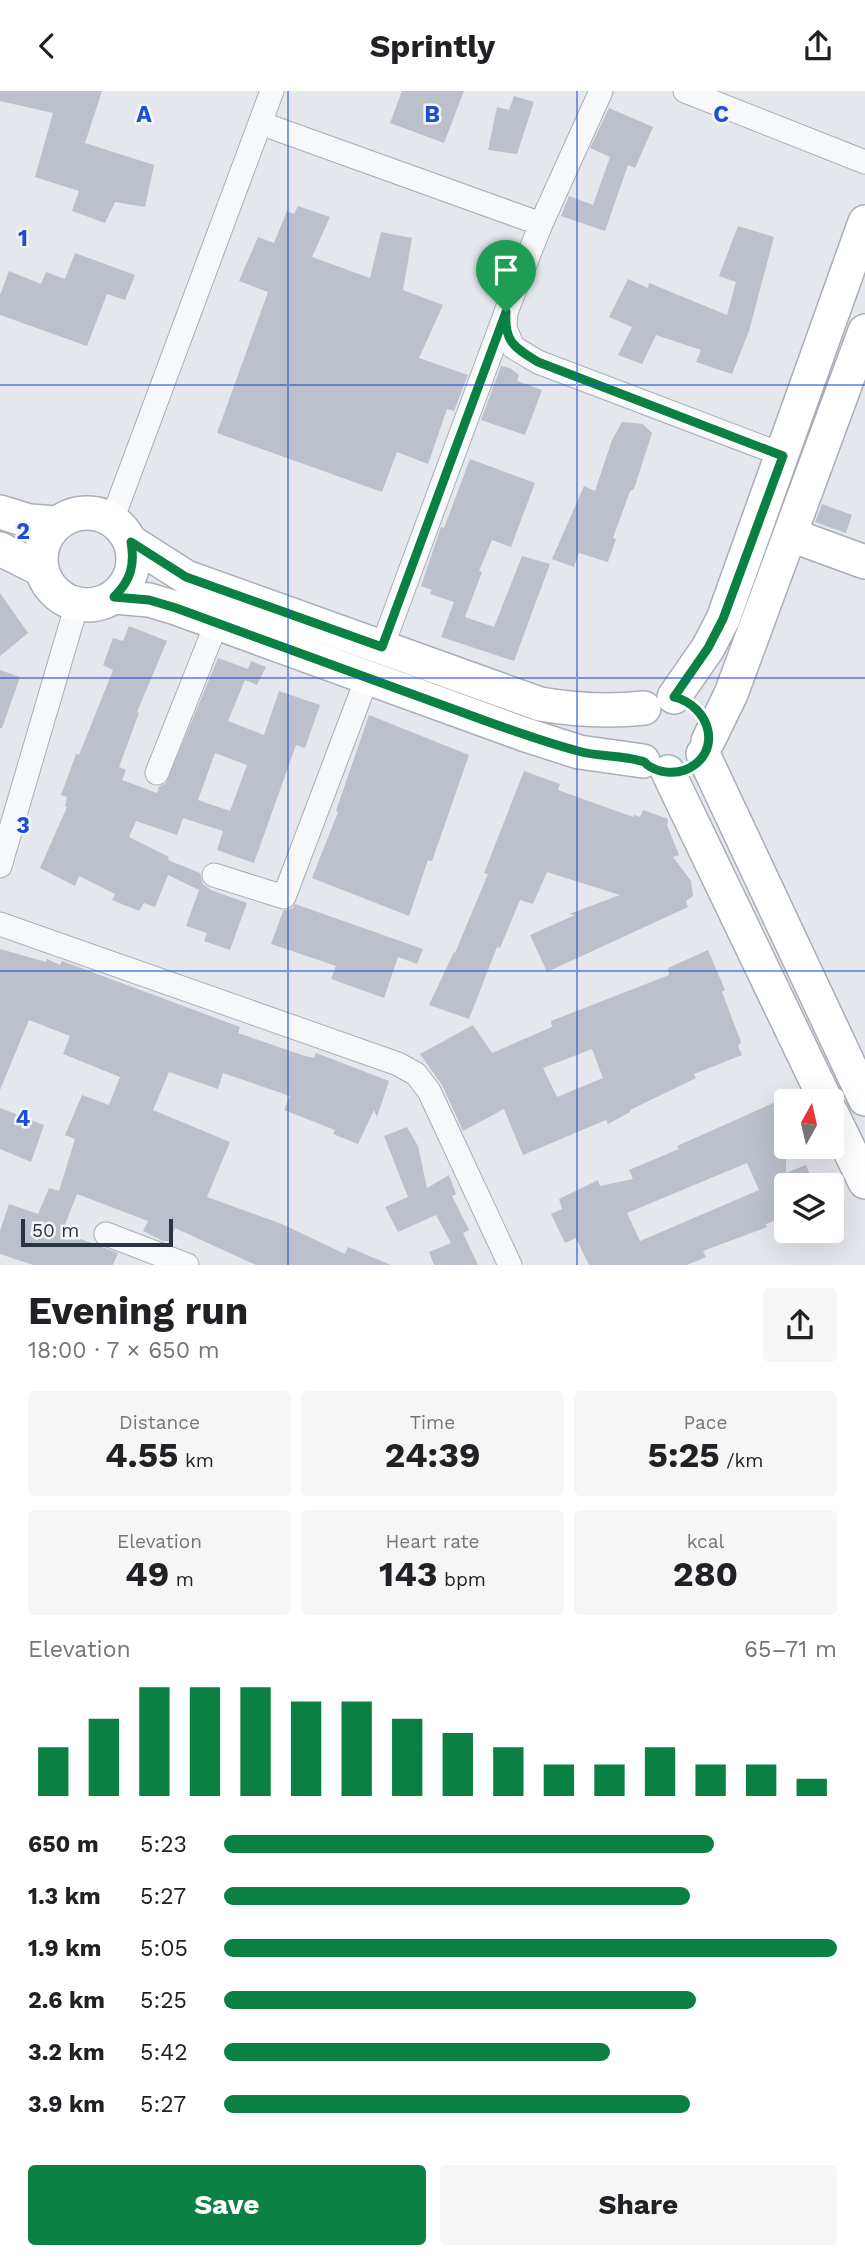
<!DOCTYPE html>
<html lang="en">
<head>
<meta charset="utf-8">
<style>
  body { margin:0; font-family:"Work Sans",sans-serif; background:#f6f6f6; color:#202124; height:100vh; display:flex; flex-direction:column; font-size:26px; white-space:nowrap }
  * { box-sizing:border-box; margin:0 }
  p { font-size:23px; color:#757577 }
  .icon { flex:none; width:38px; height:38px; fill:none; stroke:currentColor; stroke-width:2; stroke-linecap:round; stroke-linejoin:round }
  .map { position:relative; height:1174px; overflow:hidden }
  .panel { display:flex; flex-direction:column; background:#fff; flex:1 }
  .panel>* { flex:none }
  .needle { width:46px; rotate:8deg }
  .buttons { position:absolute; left:774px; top:998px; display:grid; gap:14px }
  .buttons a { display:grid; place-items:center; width:70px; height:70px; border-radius:7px; background:#fff; box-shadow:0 7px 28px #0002; font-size:35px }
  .scale { position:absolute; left:21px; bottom:18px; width:152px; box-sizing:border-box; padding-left:7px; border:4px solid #2b3445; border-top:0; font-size:19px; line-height:24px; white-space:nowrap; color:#2b3445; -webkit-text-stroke:5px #f4f6f9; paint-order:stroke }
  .pin { position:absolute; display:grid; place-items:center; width:60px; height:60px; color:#fff; margin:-72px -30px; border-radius:50% 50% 50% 0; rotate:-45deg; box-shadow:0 0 7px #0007 }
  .pin .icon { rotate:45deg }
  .round { display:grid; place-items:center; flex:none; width:74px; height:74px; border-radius:7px; background:#f6f6f6 }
  .overview { display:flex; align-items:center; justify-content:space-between; height:119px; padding:0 28px }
  h1 { font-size:38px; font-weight:700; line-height:52px }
  .metrics { display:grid; grid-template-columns:repeat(3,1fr); gap:10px; height:119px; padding:7px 28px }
  .metrics div { display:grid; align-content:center; border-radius:7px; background:#f6f6f6; text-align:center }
  .metrics b { font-size:35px; font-weight:700 }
  .metrics small { font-size:19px; font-weight:400 }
  .metrics p { font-size:19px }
  .chart { height:196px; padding:14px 28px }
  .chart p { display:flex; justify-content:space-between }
  .chart svg { width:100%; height:126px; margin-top:7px; stroke:#0b8043; stroke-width:6 }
  .cta { display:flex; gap:14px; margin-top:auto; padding:14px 28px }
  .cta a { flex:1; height:80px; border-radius:7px; background:#0b8043; color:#fff; font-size:28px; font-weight:700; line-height:80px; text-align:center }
  .cta a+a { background:#f6f6f6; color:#202124 }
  ul { padding:0 28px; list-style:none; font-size:23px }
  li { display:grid; grid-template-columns:112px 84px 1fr; align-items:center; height:52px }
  li i { height:18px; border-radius:9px; background:#0b8043 }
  header { display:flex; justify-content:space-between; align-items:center; height:91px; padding:0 28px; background:#fff; font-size:32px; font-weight:700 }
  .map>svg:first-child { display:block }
  .building { fill:#bbc0ca; fill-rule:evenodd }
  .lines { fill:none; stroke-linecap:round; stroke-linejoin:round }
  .street-casing { stroke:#a9aeb7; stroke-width:25 }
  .secondary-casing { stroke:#a9aeb7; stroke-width:36 }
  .street { stroke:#f7f8fa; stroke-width:23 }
  .secondary { stroke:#fff; stroke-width:33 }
  .route-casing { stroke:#fff; stroke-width:14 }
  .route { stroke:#0b8043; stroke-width:9 }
  .grid { fill:none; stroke:#1d4ed8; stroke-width:2; stroke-opacity:0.55 }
  .grid-label { font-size:23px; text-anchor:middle; font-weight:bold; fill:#1d4ed8; stroke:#f4f6f9; stroke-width:5; stroke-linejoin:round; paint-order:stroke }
</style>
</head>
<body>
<header><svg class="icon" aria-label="back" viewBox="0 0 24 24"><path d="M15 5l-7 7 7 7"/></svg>Sprintly<svg class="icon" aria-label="share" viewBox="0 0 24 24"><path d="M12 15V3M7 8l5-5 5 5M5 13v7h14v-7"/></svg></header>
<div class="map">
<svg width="865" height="1174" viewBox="0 0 865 1174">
  <rect width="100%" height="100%" fill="#e4e7ec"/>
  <path class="building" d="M0 0H102L85 52 154 74 145 116 115 111 105 132 72 120 79 100 35 86 53 22 0 10Z
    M402 0H464L444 52 390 32Z
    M514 5 534 11 517 63 488 59 497 16 509 19Z
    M609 17 653 36 635 77 628 74 605 140 561 125 569 105 593 114 610 66 590 57Z
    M298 115 330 126 312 166 370 187 381 141 412 147 403 199 443 214 419 267 468 284 454 320 447 318 428 373 397 361 382 401 217 342 268 201 239 190 258 146 274 152 287 120 294 123Z
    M738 135 774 146 749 240 732 283 696 271 701 259 656 244 642 273 618 264 632 236 609 226 628 188 648 197 649 192 727 224 736 191 719 185Z
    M75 162 135 184 125 209 107 203 87 255 0 224V204L9 180 41 193 46 181 65 188Z
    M501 275 510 277 519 284 517 290 542 299 525 344 481 329Z
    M622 331 643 333 652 342 634 398 630 400 613 447 616 448 608 471 579 462 574 476 552 468 584 395 595 400 612 349Z
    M470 368 535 392 511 456 492 449 479 480 482 481 465 526 494 536 522 465 550 473 514 570 441 546 454 511 430 503 432 499 421 495 441 436 444 437Z
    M822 413 852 424 846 442 815 431Z
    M0 502 28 542 0 565Z
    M129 535 167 550 137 621 139 622 119 676 126 679 122 689 157 702 159 696 166 692 218 567 248 578 251 570 266 576 257 594 245 589 228 630 264 644 279 600 320 614 305 657 296 654 254 772 217 759 223 740 183 727 177 744 136 730 129 746 169 766 168 769 200 782 203 793 211 799 247 812 230 859 204 850 207 842 186 835 199 799 168 784 155 816 144 812 139 820 112 809 115 803 79 785 75 795 40 777 67 716 65 715 67 706 61 704 76 663 79 664 113 579 103 574 113 547 123 550ZM215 662 247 674 230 720 198 709Z
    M0 579 20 586 2 637H0Z
    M369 624 469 664 432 770 428 769 409 825 312 787 338 721 336 720Z
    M524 680 560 693 558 699 633 726 634 724 640 726 643 719 668 728 667 734 679 764 673 766 691 790 693 805 686 810 688 816 547 881 530 844 575 824 569 823 620 804 547 781 533 813 520 809 500 857 497 856 469 928 429 914 454 861 455 862 488 783 484 782Z
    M295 813 423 858 417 873 398 866 384 907 331 888 336 875 271 853 283 820 293 817Z
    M0 858 46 871 47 868 60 874 62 870 240 936 238 942 305 965 314 967 316 962 389 990 377 1026 374 1019 358 1053 333 1043 335 1039 284 1019 290 1005 223 982 218 998 169 981 153 1019 230 1051 207 1106 282 1133 345 1163 348 1156 391 1174H256L175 1137 170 1150H163L143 1140 148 1130 77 1103 62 1141 118 1162 113 1174H33L0 1163V1140L9 1113 38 1123 49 1097 59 1100 75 1048 65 1044 82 1004 109 1014 120 986 63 963 70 945 29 929 0 999Z
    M708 859 725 899 722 901 741 951 738 955 742 964 694 983 696 987 630 1019V1021L608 1033 606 1029 523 1064 504 1018 463 1040 442 994 420 963 473 934 492 962 552 936 551 930 669 884 668 877ZM592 958 603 987 557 1006 543 977Z
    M780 1009 786 1021V1082L806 1074 814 1094H786V1125L766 1133 767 1136 703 1160 706 1166 687 1174H589L576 1147 565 1152 551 1123 562 1118 559 1108 598 1089 600 1095 633 1088 629 1079 679 1058 677 1055ZM747 1072 759 1099 640 1150 627 1122Z
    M0 1017 44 1034 31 1071 0 1058Z
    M407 1036 418 1055 427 1097 449 1084 456 1103 452 1105 469 1139 463 1142 478 1174H434L429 1161 451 1152 436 1124 398 1141 385 1116 408 1106 384 1045Z"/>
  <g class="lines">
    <defs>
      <path id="street" d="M685 0 865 71
        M260 32 541 133 601 0
        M541 133 506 221 505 237 513 256 538 271 783 364
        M112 429 272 0
        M382 556 505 224
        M157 682 217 531
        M0 775 77 513
        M214 784 284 806 367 587
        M0 833 398 973 416 983 429 1000 510 1174
        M106 1143 187 1174"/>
      <path id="secondary" d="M0 421 29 430 58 432
        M41 468a46 46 0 1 1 92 0a46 46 0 1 1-92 0Z
        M791 444 865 471
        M131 451 186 486 540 613C575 619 608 621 644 617
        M0 458 42 479
        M114 506 149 509 176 517 523 643 579 661 643 670
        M674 606 708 557 723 528 865 131
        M708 650 731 603 865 240
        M703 663 865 1008
        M668 681 826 1010
        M831 1021 865 1091"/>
    </defs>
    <use href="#street" class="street-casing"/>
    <use href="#secondary" class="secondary-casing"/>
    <use href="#street" class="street"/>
    <use href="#secondary" class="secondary"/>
  </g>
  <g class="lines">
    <defs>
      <path id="route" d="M506 221C504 251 514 256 538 271L783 365 723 528 708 557 674 606C711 615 724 663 685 679 674 683 660 682 649 675 644 672 647 671 641 670 621 664 598 666 578 660 532 648 487 630 442 614 353 582 265 549 176 517L149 509 114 506C131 489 135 474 131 451L186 486 382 556Z"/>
    </defs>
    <use href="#route" class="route-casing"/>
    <use href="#route" class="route"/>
  </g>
  <path class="grid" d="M288 0V1174M577 0V1174M0 294H865M0 587H865M0 880H865"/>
  <g class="grid-label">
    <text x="144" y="31">A</text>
    <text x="432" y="31">B</text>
    <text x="721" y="31">C</text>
    <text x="23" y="155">1</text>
    <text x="23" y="448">2</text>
    <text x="23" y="742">3</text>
    <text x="23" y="1035">4</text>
  </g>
</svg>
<div class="buttons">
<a><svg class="needle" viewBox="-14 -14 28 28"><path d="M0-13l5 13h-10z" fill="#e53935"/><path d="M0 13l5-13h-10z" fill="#757577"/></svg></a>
<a><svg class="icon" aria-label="layers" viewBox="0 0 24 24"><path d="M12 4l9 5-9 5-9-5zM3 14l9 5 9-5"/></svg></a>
</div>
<div class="scale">50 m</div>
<div class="pin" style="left:506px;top:221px;background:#1e9e55"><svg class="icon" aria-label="arrive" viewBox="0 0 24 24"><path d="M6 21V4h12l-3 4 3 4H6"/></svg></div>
</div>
<section class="panel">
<div class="overview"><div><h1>Evening run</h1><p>18:00 · 7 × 650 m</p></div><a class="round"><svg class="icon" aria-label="share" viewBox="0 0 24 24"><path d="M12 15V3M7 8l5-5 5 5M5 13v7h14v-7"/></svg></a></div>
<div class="metrics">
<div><p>Distance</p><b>4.55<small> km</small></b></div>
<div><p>Time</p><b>24:39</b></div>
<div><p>Pace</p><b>5:25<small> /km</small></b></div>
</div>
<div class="metrics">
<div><p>Elevation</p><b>49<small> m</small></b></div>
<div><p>Heart rate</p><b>143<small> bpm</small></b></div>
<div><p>kcal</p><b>280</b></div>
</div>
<div class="chart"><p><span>Elevation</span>65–71 m</p>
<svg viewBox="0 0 160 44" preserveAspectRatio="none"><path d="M5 44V27M15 44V17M25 44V6M35 44V6M45 44V6M55 44V11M65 44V11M75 44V17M85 44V22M95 44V27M105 44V33M115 44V33M125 44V27M135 44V33M145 44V33M155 44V38"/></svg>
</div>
<ul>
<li><b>650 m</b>5:23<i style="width:80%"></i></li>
<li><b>1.3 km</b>5:27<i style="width:76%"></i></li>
<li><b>1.9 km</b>5:05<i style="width:100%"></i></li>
<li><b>2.6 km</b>5:25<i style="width:77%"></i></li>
<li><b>3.2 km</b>5:42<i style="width:63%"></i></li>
<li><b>3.9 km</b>5:27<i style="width:76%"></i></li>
</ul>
<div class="cta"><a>Save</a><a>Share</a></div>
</section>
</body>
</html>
